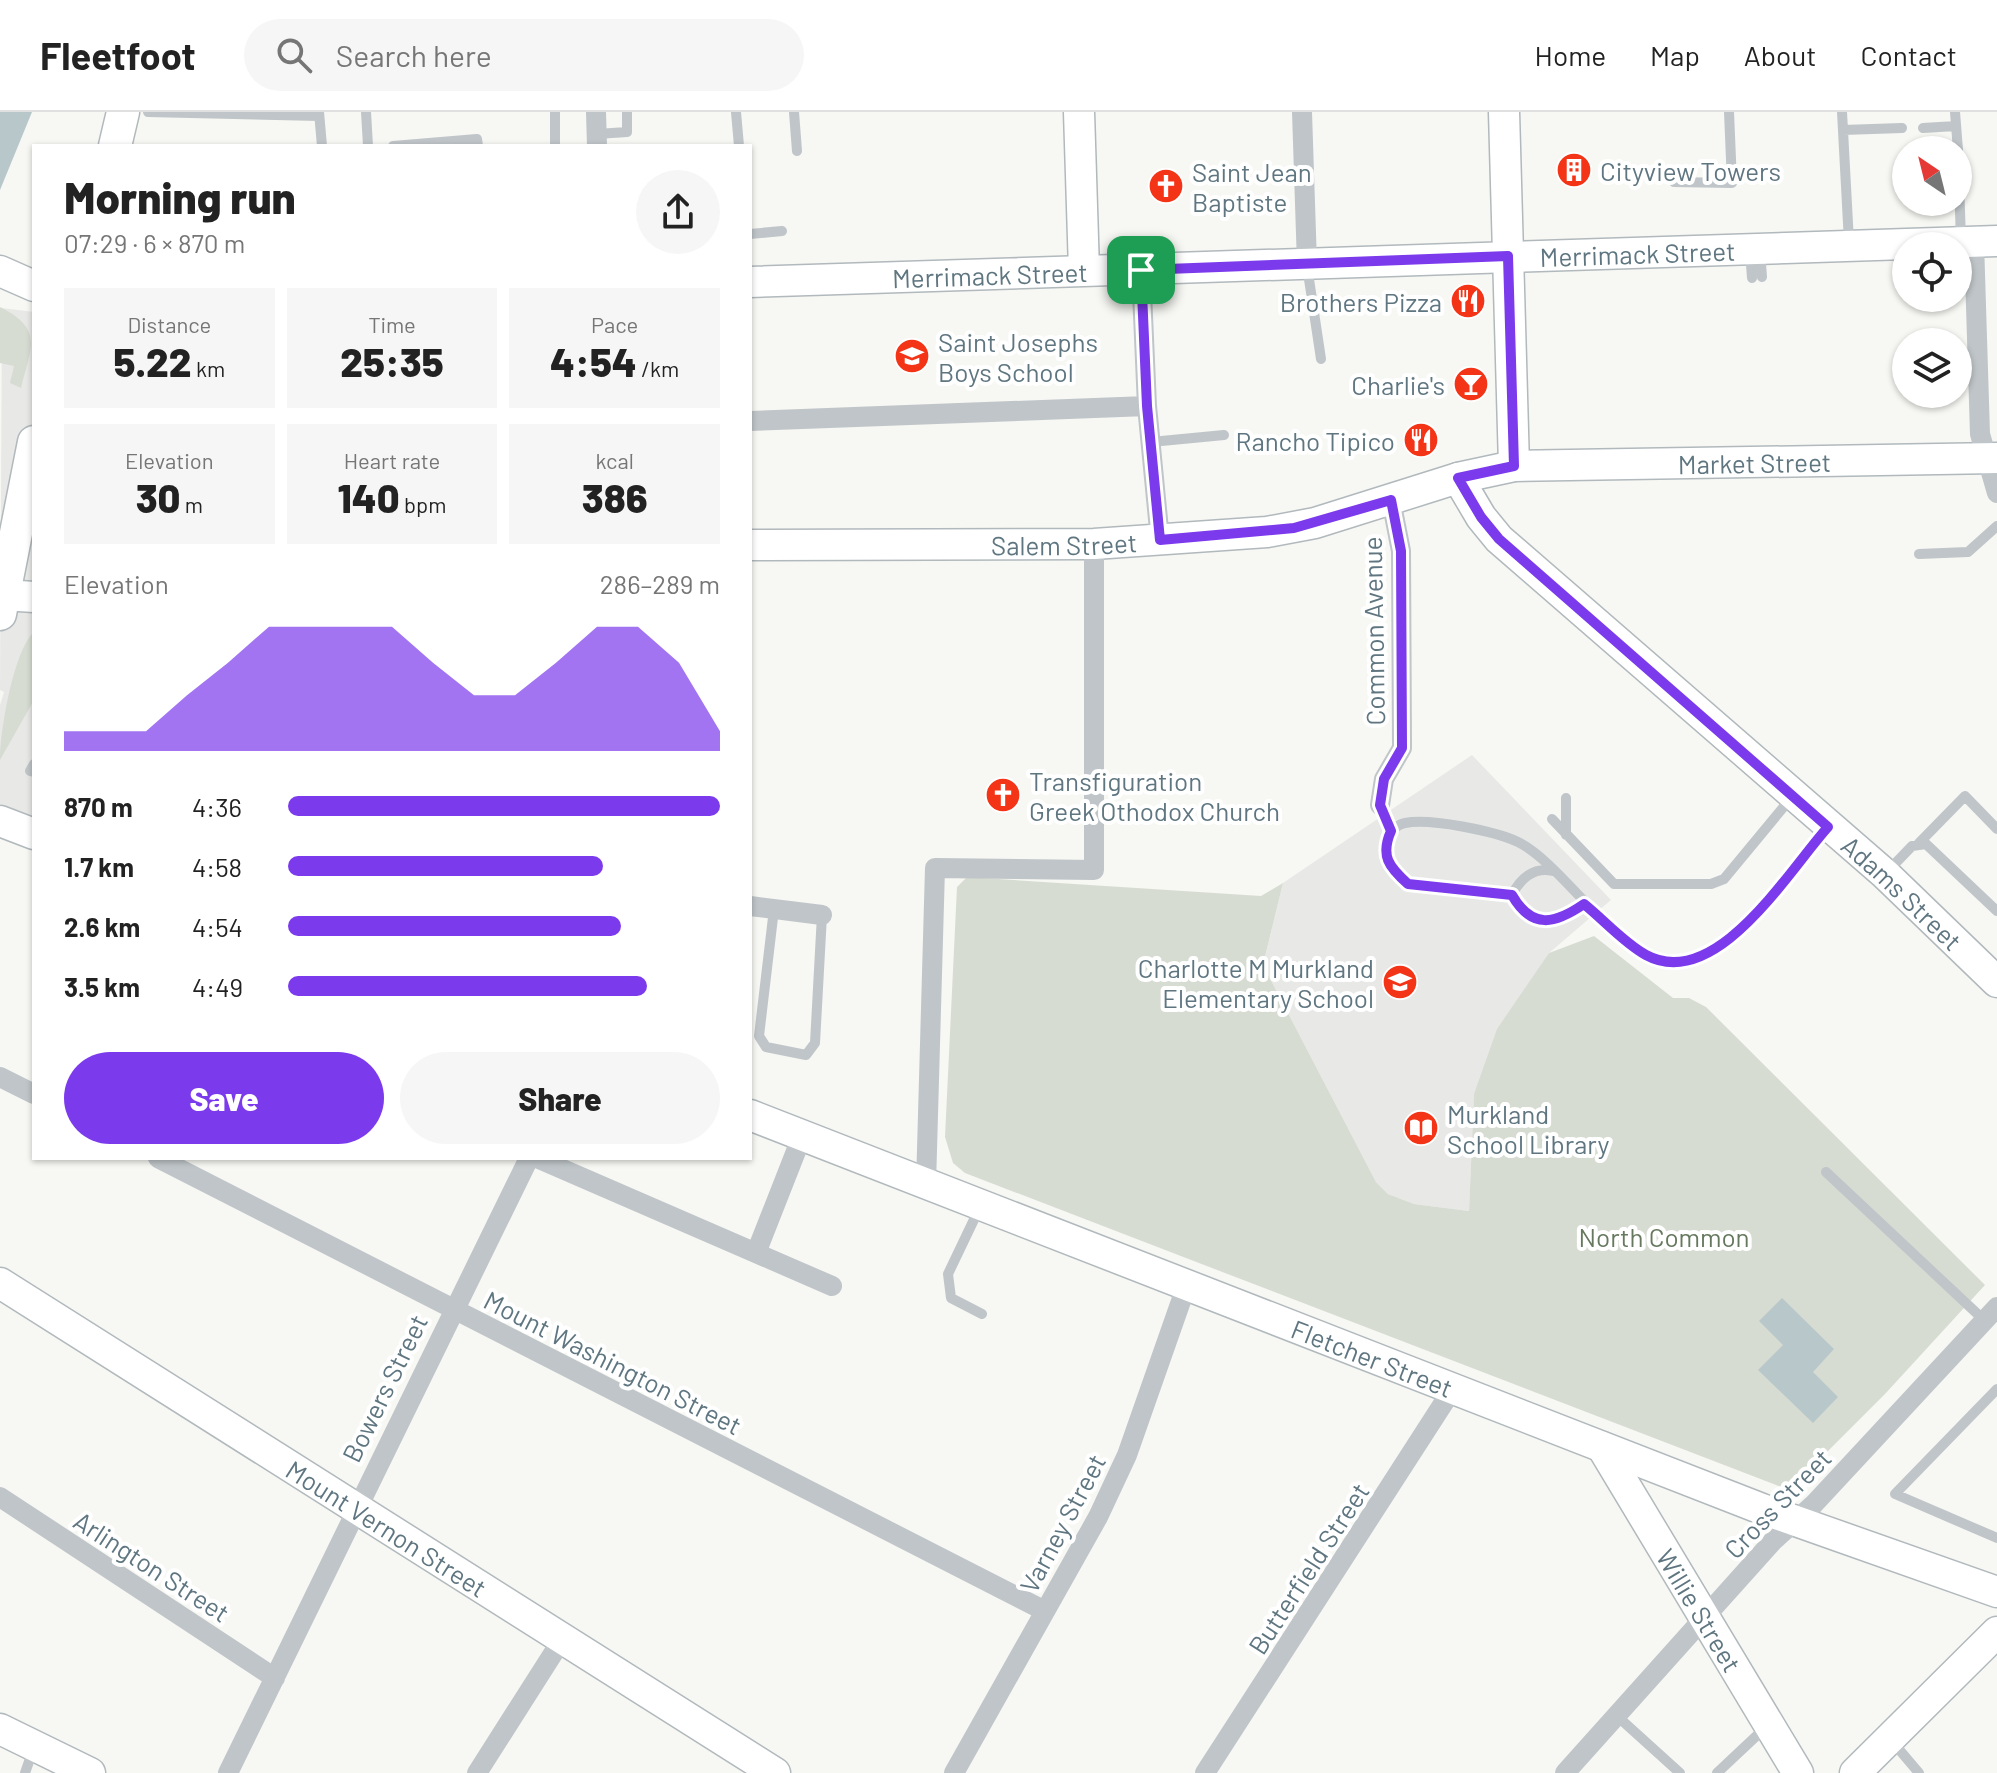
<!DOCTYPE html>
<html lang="en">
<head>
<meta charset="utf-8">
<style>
  body { margin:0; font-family:Barlow,sans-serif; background:#f6f6f6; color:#222; height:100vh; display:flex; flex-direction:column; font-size:30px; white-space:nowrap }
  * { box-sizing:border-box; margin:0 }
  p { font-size:26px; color:#767676 }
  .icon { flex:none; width:44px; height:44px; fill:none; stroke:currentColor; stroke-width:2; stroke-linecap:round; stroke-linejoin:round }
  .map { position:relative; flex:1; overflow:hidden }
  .panel { position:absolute; left:32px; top:32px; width:720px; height:1016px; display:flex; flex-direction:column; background:#fff; border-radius:0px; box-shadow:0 2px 6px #0004 }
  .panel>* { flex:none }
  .needle { width:52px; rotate:325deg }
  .controls { position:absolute; left:1892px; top:24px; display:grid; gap:16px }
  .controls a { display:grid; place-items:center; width:80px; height:80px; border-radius:50%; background:#fff; box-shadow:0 2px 6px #0004; font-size:40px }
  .pin { position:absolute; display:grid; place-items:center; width:68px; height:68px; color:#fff; margin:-34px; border-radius:16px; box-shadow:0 4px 12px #0006 }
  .round { display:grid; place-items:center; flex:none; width:84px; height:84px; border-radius:42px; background:#f6f6f6 }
  .summary { display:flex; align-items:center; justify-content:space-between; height:136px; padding:0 32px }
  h1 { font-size:44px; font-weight:800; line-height:60px }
  .figures { display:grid; grid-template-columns:repeat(3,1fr); gap:12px; height:136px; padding:8px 32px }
  .figures div { display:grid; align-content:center; border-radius:0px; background:#f6f6f6; text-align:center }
  .figures b { font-size:40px; font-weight:800 }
  .figures small { font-size:22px; font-weight:400 }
  .figures p { font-size:22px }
  .chart { height:224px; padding:16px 32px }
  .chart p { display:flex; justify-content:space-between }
  .chart svg { width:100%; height:144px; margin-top:8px; fill:#7c3aed; opacity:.7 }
  .action { display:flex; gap:16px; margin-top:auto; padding:16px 32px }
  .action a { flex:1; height:92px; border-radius:48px; background:#7c3aed; color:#fff; font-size:32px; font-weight:800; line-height:92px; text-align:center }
  .action a+a { background:#f6f6f6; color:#222 }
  ul { padding:0 32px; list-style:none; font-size:26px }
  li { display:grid; grid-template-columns:128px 96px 1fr; align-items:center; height:60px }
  li i { height:20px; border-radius:10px; background:#7c3aed }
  header { display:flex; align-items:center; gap:48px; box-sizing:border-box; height:112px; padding:0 40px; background:#fff; border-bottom:2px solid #e0e0e0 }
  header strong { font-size:38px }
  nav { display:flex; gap:44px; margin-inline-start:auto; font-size:28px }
  .search { width:560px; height:72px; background:#f6f6f6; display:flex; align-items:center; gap:20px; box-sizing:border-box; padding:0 28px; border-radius:44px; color:#767676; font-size:30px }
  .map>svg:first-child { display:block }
  .built { fill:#e8e8e7 }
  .green { fill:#d7dcd2 }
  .water { fill:#b7c7ca }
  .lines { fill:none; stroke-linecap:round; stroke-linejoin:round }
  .secondary-casing { stroke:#b1b9bd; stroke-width:33 }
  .primary-casing { stroke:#b2b9bc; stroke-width:35 }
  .lane { stroke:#bfc5c8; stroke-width:10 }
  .street { stroke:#bfc5c8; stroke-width:20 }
  .secondary { stroke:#fff; stroke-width:30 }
  .primary { stroke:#fff; stroke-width:32 }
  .route-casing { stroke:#fff; stroke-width:16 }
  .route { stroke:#7c3aed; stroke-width:10 }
  .labels { text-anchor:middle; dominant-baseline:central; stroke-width:8; stroke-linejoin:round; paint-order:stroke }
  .poi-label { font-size:26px; fill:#5f7681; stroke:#fff; text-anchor:start }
  .street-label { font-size:26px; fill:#5f7681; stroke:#fff }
  .park-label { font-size:26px; fill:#66795e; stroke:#fff }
</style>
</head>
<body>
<header>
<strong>Fleetfoot</strong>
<div class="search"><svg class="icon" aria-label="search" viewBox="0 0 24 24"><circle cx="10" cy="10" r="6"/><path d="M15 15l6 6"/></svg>Search here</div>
<nav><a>Home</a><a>Map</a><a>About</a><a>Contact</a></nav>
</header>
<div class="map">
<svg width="1997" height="1661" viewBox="0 0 1997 1661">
  <rect width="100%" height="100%" fill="#f7f7f3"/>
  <path class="built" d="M2 196 34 200V704L0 692V593L4 580 0 578Z
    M1472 643 1611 788 1549 841 1474 982 1469 1099 1414 1092 1388 1082 1376 1070 1263 853 1283 771Z"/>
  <path class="green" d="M0 195C44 217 31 235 21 276L10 271 14 254 0 251Z
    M32 522 34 588 0 648C0 619 13 543 32 522Z
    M967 765 1261 784 1283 771 1263 853 1376 1070 1388 1082 1414 1092 1469 1099 1474 982 1497 917 1549 841 1594 824 1673 886H1689L1706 895 1985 1173 1885 1282 1789 1378 965 1061 953 1051 945 1025 957 775Z"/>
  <path class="water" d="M0 0H32L0 78Z
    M1782 1186 1834 1237 1813 1260 1838 1285 1813 1311 1758 1258 1783 1233 1759 1209Z"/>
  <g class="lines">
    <defs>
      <g id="secondary">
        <path d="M1079 0 1084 158"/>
        <path d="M1504 0 1514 354"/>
        <path d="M0 159 34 174"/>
        <path id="s1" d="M750 170 1997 129"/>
        <path id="s2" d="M1458 366 1481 405 1499 427 1885 762 1997 870"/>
        <path id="s3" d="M750 433 1094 432 1267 420 1315 411 1458 366 1514 354 1997 346"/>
        <path d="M4 483 34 485"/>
        <path d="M0 709 34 722"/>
        <path id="s4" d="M750 1003 1762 1397 1997 1480"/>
        <path id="s5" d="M0 1171 775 1661"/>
        <path id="s6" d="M1602 1335 1798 1661"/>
        <path d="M0 1617 90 1661"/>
        <path d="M1855 1661 1997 1520"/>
      </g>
      <path id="primary" d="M115 34 123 0
        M0 502 34 330"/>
    </defs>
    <use href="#secondary" class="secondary-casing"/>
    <use href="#primary" class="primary-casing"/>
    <path class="lane" d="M148 0 319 4
      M319 0 322 34
      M366 0 368 34
      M736 0 739 34
      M794 0 797 39
      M1842 0 1849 130
      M1955 0 1958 38
      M1923 16 1956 14
      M1843 18 1902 16
      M597 22 627 20V0
      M393 34 477 27 478 34
      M555 34V0
      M1958 41 1961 128
      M1674 70 1732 71 1729 0
      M750 122 782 119
      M1750 139 1752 166
      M1760 139 1762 165
      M1307 154 1321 247
      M1151 330 1224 323
      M1919 442 1968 440 1997 414
      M34 652 30 659 34 660
      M1380 693 1391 719
      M1552 707 1614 772H1711L1724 767 1791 686
      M1566 723V686
      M1919 731 1965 684 1997 717
      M1886 761 1912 734 1926 732 1997 799
      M1512 783C1520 767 1534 754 1553 759
      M1584 792 1552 809 1521 799 1512 783 1408 772C1396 761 1381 749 1385 732 1388 722 1395 713 1405 711 1430 706 1495 719 1518 730 1567 754 1623 857 1682 849 1742 841 1787 760 1826 716
      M774 797 759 924 766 935 806 943 815 931 822 803
      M1826 1060 1985 1209
      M980 1095 948 1162 951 1186 982 1202
      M1997 1277 1895 1382 1997 1426
      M1617 1604 1680 1661
      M1891 1628 1919 1661
      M25 1661 34 1635
      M1717 1661 1767 1614"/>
    <path class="street" d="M596 0 597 34
      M1302 0 1307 152
      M1974 130 1980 322 1997 381
      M1141 158 1147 294 1160 428
      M750 309 1147 294
      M1380 693 1384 667 1402 636 1401 439 1391 388
      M750 794 822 803
      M0 965 34 982
      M158 1046 1045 1499
      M537 1046 756 1141 802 1024
      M926 1073 935 756 1094 758V432
      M756 1141 832 1174
      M0 1385 275 1566
      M228 1661 529 1046
      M477 1661 563 1526
      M954 1661 1098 1405 1127 1343 1187 1172
      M1205 1661 1452 1278
      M1565 1661 1773 1429 1814 1392 1997 1195"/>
    <use href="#secondary" class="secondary"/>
    <use href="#primary" class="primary"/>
  </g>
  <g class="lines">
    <defs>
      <path id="route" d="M1508 144 1514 354 1458 366 1481 405 1499 427 1828 715C1789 758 1716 881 1646 843 1624 831 1604 808 1584 792 1555 812 1532 818 1512 783L1408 772C1389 755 1380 744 1391 719L1380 693 1384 667 1402 636 1401 439 1391 388 1294 416 1160 428 1147 294 1141 158Z"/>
    </defs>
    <use href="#route" class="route-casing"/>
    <use href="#route" class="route"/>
  </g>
  <defs>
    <symbol id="building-disc" viewBox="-11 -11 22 22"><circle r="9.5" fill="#f43416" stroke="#fff"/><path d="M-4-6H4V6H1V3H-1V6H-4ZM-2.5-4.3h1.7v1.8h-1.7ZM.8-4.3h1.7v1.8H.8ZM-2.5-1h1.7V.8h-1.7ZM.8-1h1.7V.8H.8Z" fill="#fff"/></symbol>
    <symbol id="church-disc" viewBox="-11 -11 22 22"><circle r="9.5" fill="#f43416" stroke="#fff"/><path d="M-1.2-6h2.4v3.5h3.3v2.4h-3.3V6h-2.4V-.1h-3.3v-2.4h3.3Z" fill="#fff"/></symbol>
    <symbol id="restaurant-disc" viewBox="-11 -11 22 22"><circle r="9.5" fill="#f43416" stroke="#fff"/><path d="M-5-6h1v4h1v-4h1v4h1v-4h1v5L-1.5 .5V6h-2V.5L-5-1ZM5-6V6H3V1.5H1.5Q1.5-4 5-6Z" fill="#fff"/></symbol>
    <symbol id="school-disc" viewBox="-11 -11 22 22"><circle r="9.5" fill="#f43416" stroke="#fff"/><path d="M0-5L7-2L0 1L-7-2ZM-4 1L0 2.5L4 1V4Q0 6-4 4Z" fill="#fff"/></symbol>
    <symbol id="bar-disc" viewBox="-11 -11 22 22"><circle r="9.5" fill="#f43416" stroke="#fff"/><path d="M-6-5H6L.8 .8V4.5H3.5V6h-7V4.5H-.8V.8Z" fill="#fff"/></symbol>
    <symbol id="library-disc" viewBox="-11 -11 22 22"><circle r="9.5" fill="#f43416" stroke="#fff"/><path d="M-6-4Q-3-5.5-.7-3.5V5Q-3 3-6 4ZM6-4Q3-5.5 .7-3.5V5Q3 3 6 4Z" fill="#fff"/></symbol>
  </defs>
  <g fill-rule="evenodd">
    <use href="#building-disc" x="1554" y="38" width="40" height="40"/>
    <use href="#church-disc" x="1146" y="54" width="40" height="40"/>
    <use href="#restaurant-disc" x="1448" y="169" width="40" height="40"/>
    <use href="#school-disc" x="892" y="224" width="40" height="40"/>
    <use href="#bar-disc" x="1451" y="252" width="40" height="40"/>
    <use href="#restaurant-disc" x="1401" y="308" width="40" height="40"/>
    <use href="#church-disc" x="983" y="663" width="40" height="40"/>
    <use href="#school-disc" x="1380" y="850" width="40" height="40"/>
    <use href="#library-disc" x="1401" y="996" width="40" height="40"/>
  </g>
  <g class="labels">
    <g class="poi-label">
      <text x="1600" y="58">Cityview Towers</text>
      <text x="1192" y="59">Saint Jean<tspan x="1192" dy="30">Baptiste</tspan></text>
      <text x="1442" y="189" text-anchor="end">Brothers Pizza</text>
      <text x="938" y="229">Saint Josephs<tspan x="938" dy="30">Boys School</tspan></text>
      <text x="1445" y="272" text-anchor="end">Charlie's</text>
      <text x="1395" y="328" text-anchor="end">Rancho Tipico</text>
      <text x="1029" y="668">Transfiguration<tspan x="1029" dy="30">Greek Othodox Church</tspan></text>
      <text x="1374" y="855" text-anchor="end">Charlotte M Murkland<tspan x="1374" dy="30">Elementary School</tspan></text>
      <text x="1447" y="1001">Murkland<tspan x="1447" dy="30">School Library</tspan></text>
    </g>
    <g class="street-label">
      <text stroke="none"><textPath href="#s1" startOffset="888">Merrimack Street</textPath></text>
      <text stroke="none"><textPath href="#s1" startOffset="240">Merrimack Street</textPath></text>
      <text stroke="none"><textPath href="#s3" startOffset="1014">Market Street</textPath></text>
      <text stroke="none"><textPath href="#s3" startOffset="314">Salem Street</textPath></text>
      <text transform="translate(1373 519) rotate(-91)">Common Avenue</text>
      <text stroke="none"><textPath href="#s2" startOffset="610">Adams Street</textPath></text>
      <text stroke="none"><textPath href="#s4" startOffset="668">Fletcher Street</textPath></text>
      <text transform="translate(613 1250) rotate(27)">Mount Washington Street</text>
      <text transform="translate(384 1276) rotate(-64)">Bowers Street</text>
      <text transform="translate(1777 1391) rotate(-46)">Cross Street</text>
      <text transform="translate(1062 1411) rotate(-62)">Varney Street</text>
      <text stroke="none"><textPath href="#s5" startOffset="458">Mount Vernon Street</textPath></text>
      <text transform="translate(152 1454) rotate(33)">Arlington Street</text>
      <text transform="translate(1308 1456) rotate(-57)">Butterfield Street</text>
      <text stroke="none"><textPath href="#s6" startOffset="190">Willie Street</textPath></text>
    </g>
    <g class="park-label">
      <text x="1664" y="1124">North Common</text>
    </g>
  </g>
</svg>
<div class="controls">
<a><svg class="needle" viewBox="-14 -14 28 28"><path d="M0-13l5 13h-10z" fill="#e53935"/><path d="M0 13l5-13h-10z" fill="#767676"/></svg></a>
<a><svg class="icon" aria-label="locate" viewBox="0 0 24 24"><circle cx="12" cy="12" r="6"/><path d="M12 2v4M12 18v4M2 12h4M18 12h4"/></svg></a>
<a><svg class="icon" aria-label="layers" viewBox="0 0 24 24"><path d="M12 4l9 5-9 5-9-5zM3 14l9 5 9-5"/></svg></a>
</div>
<div class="pin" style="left:1141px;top:158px;background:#1e9e55"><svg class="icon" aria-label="arrive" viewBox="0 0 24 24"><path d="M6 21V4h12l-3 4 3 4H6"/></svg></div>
<section class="panel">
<div class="summary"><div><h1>Morning run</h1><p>07:29 · 6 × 870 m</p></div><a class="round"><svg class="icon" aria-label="share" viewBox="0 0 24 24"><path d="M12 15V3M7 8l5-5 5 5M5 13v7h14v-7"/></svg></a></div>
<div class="figures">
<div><p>Distance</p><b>5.22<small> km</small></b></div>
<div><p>Time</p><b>25:35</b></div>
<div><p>Pace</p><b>4:54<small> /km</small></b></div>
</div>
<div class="figures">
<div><p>Elevation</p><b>30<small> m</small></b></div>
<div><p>Heart rate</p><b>140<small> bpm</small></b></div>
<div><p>kcal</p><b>386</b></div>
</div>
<div class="chart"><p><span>Elevation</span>286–289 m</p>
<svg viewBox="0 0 160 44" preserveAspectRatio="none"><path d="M0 44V38L10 38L20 38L30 27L40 17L50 6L60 6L70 6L80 6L90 17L100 27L110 27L120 17L130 6L140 6L150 17L160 38V44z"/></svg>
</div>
<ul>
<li><b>870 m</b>4:36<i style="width:100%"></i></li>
<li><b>1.7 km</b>4:58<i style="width:73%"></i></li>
<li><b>2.6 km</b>4:54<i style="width:77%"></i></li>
<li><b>3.5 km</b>4:49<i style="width:83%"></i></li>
</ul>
<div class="action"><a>Save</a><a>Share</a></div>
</section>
</div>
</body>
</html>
